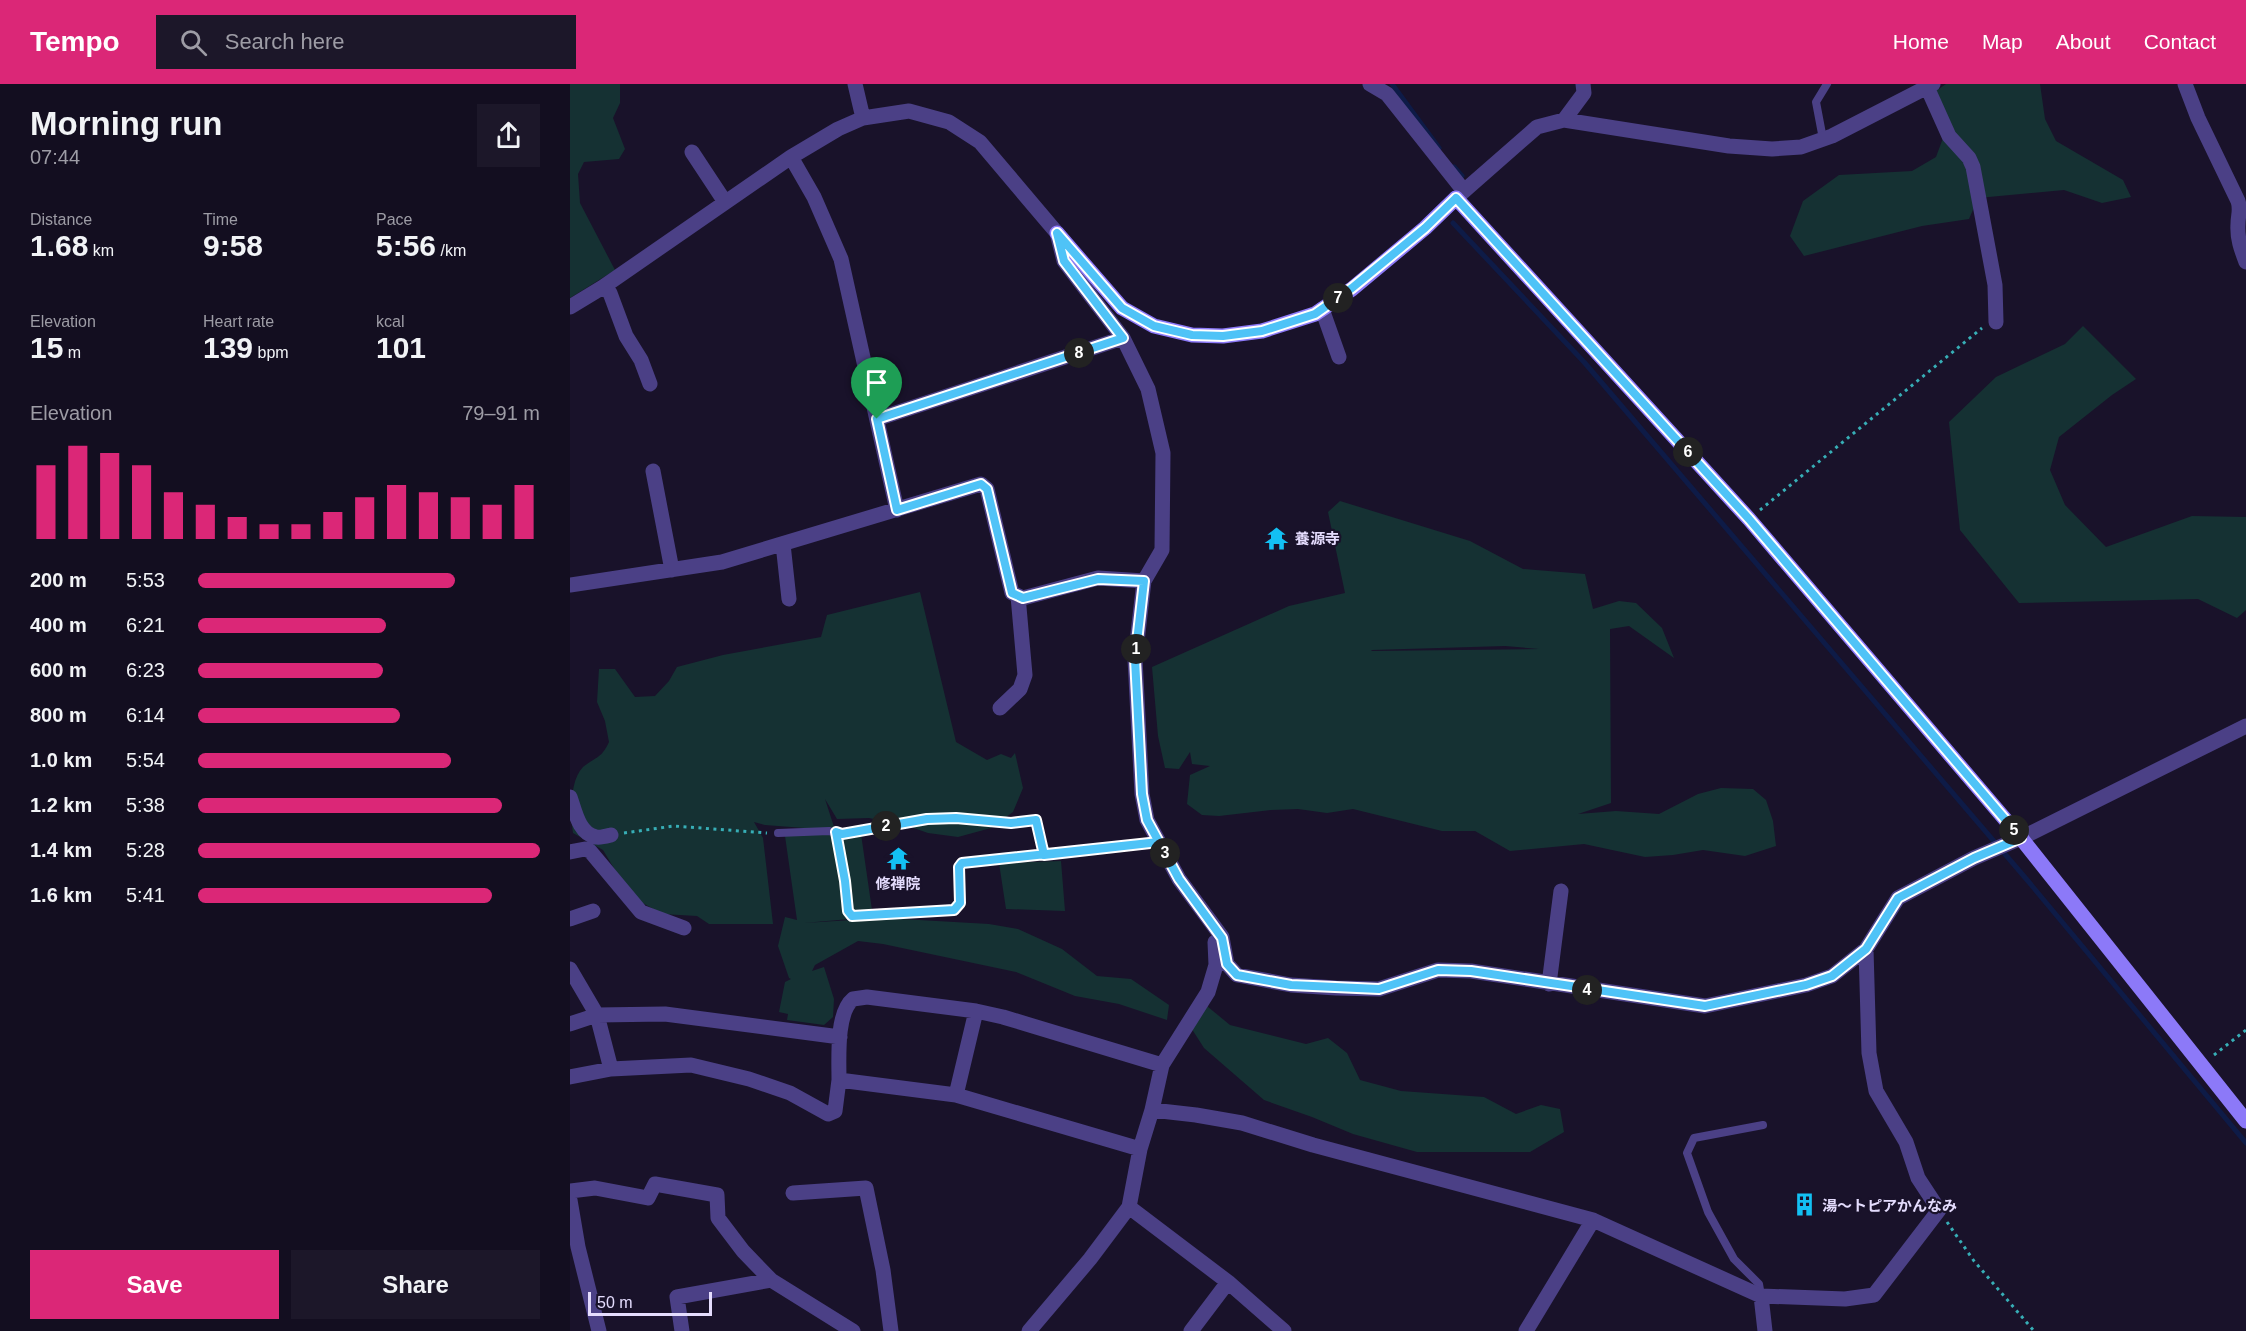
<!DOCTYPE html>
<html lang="en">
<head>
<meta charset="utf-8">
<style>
  body { margin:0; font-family:Arial,"Noto Sans JP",sans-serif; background:#1c1729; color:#f1f3f6; height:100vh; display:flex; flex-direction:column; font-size:22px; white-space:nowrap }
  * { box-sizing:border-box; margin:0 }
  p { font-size:20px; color:#9d9ca5 }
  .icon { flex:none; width:33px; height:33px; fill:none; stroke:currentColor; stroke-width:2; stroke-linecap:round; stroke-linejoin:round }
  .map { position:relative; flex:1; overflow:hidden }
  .details { display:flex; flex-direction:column; background:#130e20; width:570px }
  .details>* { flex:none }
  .scale { position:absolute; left:18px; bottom:15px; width:124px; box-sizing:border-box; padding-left:6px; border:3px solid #e4dcfd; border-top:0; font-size:16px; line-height:21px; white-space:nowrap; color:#e4dcfd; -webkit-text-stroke:4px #19122a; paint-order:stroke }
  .pin { position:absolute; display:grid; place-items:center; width:51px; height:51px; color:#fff; margin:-62px -26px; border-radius:50% 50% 50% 0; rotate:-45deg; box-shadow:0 0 6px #0007 }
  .pin .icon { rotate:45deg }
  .km { position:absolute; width:30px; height:30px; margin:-15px; border-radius:50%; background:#222; color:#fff; font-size:16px; line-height:30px; text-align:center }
  .round { display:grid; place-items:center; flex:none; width:63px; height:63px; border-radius:0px; background:#1c1729 }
  .overview { display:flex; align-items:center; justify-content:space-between; height:102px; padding:0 30px }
  h1 { font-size:33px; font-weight:700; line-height:45px }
  .figures { display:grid; grid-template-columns:repeat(3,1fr); gap:9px; height:102px; padding:6px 30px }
  .figures div { display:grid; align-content:center }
  .figures b { font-size:30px; font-weight:700 }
  .figures small { font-size:16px; font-weight:400 }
  .figures p { font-size:16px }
  .chart { height:168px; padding:12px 30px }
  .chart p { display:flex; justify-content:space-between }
  .chart svg { width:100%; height:108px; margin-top:6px; stroke:#db2777; stroke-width:6 }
  .action { display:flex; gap:12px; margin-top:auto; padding:12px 30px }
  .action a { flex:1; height:69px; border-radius:0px; background:#db2777; color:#fff; font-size:24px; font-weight:700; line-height:69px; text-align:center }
  .action a+a { background:#1c1729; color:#f1f3f6 }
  ul { padding:0 30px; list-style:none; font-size:20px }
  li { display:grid; grid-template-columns:96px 72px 1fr; align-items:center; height:45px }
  li i { height:15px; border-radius:8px; background:#db2777 }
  header { display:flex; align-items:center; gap:36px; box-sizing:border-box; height:84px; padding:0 30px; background:#db2777; color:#fff }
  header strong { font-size:28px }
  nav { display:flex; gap:33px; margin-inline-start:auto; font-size:21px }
  .search { width:420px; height:54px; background:#1c1729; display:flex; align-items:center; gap:15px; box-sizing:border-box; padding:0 21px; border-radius:0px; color:#9d9ca5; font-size:22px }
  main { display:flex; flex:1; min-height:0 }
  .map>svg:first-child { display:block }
  .green { fill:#153133; fill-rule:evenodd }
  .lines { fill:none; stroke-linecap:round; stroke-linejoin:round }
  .stream { stroke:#0e1b47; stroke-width:5 }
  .path { stroke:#37aeb6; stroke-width:3; stroke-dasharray:3 4.5; stroke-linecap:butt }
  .lane { stroke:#4b4086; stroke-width:8 }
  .street { stroke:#4b4086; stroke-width:15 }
  .secondary { stroke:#8c79f8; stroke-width:15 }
  .route-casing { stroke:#fff; stroke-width:12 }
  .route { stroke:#4fc3f7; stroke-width:8 }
  .labels { text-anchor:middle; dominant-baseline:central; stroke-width:4.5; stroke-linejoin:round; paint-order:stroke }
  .poi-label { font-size:15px; font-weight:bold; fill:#e4dcfd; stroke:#19122a; text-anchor:start }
</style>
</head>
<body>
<header>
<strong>Tempo</strong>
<div class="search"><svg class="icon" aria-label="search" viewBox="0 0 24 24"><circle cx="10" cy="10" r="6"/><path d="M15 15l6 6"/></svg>Search here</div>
<nav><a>Home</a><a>Map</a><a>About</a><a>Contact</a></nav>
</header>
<main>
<section class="details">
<div class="overview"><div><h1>Morning run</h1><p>07:44</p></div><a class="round"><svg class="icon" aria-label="share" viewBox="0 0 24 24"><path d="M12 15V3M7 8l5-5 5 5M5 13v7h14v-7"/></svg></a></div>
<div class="figures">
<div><p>Distance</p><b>1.68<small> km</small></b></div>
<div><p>Time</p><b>9:58</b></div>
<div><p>Pace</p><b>5:56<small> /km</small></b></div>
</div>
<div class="figures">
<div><p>Elevation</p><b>15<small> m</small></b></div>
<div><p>Heart rate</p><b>139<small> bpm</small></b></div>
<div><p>kcal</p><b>101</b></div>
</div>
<div class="chart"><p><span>Elevation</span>79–91 m</p>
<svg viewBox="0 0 160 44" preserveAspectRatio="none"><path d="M5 44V14M15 44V6M25 44V9M35 44V14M45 44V25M55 44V30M65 44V35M75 44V38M85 44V38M95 44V33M105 44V27M115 44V22M125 44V25M135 44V27M145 44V30M155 44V22"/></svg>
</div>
<ul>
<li><b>200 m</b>5:53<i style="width:75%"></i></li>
<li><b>400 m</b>6:21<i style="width:55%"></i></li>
<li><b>600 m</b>6:23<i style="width:54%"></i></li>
<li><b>800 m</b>6:14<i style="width:59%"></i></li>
<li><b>1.0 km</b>5:54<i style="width:74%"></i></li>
<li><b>1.2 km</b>5:38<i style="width:89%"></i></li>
<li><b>1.4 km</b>5:28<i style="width:100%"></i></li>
<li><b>1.6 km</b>5:41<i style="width:86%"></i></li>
</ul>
<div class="action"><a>Save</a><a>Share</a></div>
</section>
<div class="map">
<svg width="1676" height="1247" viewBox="0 0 1676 1247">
  <rect width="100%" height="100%" fill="#19122a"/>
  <path class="green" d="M0 0H50V19L43 34 55 65 49 75 14 78 8 90 10 119 45 186 0 214Z
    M1376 0H1470L1475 35 1486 57 1553 96 1561 113 1532 119 1494 106 1408 114 1399 135 1352 142 1234 172 1220 152 1233 117 1269 91 1342 87 1366 73 1376 46 1360 11Z
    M1513 242 1566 295 1542 311 1489 353 1480 386 1495 421 1536 463 1622 432 1676 433V526L1667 534 1628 515 1449 519 1390 446 1379 338 1426 293 1495 260Z
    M770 417 900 457 953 485 1015 490 1023 525 1049 517 1066 519 1092 544 1104 574 1059 542 1040 545 1041 719 1008 730 1046 727 1089 730 1128 710 1151 704 1183 705 1196 716 1203 737 1206 762 1175 772 1133 766 1103 771 1075 773 1014 760 940 767 905 747H872L783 725 757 729 728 725 701 726 649 732 632 731 617 720 620 691 640 682 622 680 620 668 609 685 595 684 588 652 582 583 719 522 775 509 758 428ZM935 562 969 565 801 567 802 566Z
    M350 508 386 658 417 676 431 670 441 674 445 669 453 704 443 728 421 744 388 753 358 749 338 742 299 734 267 735 255 715 265 746 290 743 303 833 234 839 314 834 419 840 448 845 492 865 527 892 561 895 599 921 597 936 549 920 505 912 446 888 313 860 288 857 245 881 242 887 254 883 264 915 263 933 254 941 217 936 218 930 209 928 215 898 221 895 219 894 208 862 215 833 227 836 215 752 260 746 195 741 184 738 193 754 203 840H139L127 832 92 830 71 818 45 786 33 766 3 749C0 730 0 696 13 683 27 672 31 675 39 658L35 637 27 618 29 585H45L65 613 85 612 99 597 107 583 153 571 251 553 257 531Z
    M491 777 495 827 436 825 429 779Z
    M632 918 660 941 736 960 758 954 777 969 790 996 831 1007 914 1013 946 1030 971 1021 990 1025 994 1048 960 1068H847L783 1050 742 1033 694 1016 634 964 618 939Z"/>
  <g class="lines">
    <path class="stream" d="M822 0 869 64
      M884 83 892 92
      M883 139 1014 278 1458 797 1676 1059"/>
    <path class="path" d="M1190 426 1412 244
      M54 749 104 742 197 749
      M268 762 273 785
      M1644 971 1676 946
      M1377 1138 1404 1177 1464 1247"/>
    <path class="lane" d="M1253 55 1246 18 1257 0
      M208 749 259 747 272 750 357 735 386 734 441 739 466 736 474 771
      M275 797 277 827 282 832 384 826 390 819 389 783 392 779 589 758
      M1191 1212 1189 1200 1164 1175 1138 1128 1117 1069 1124 1054 1193 1041"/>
    <path class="street" d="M285 0 293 34
      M800 0 817 10 894 107
      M1615 0 1628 34 1668 117C1671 126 1668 131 1668 140 1667 154 1671 165 1676 178
      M1357 3 1379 52 1399 74 1403 83 1425 201 1426 238
      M994 36 1014 9 1013 0
      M122 68 155 118
      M221 73 244 113 271 175 327 426
      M886 114 967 43 994 36 1159 62 1202 65 1231 63 1262 52 1363 0
      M33 203 40 209 56 252 71 276 80 300
      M0 223 33 203 221 73 268 45 293 34 339 27 379 38 410 58 487 149 494 177 553 254 578 305 593 369 592 466 574 497 565 575 572 710 577 736 609 795 652 853 657 880 667 891 721 901 766 904 809 905 868 886 901 887 1135 922 1236 901 1262 892 1296 865 1328 814 1404 774 1451 754 1676 642
      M752 225 769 273
      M307 335 553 254
      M83 387 102 486
      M213 460 219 515
      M0 501 152 478 411 400 417 405 442 509 453 514 528 494 574 497
      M430 624 450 605 455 591 448 512
      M0 713C5 727 9 750 26 753 30 754 37 752 41 751
      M0 768 15 765 20 767 71 828 114 844
      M0 835 23 827
      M0 885 27 931 95 930 270 953
      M979 900 991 807
      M0 940 27 931 41 985
      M0 993 41 985 121 981 179 995 220 1009 258 1030 265 1027 269 996
      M386 1011 406 927
      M582 1026 626 1031 672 1039 743 1061 1023 1136 1191 1212 1275 1215 1304 1211 1369 1126 1348 1094 1336 1058 1306 1007 1299 969 1296 865
      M570 1065 386 1011 269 996C269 974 266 929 283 915L297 913 406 927 433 933 592 981
      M0 1107 25 1104 78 1114 85 1100 147 1111 148 1134 173 1167 201 1196 283 1247
      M223 1109 296 1104 313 1186 321 1247
      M0 1116 8 1163 29 1247
      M559 1123 658 1198 714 1247
      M1191 1212 1195 1247
      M112 1247 107 1213 201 1196
      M459 1247 520 1175 559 1123 570 1065 582 1026 592 981 638 908 646 881 645 858
      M621 1247 658 1198
      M956 1247 1023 1136"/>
    <path class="secondary" d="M487 149 552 224 584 242 622 251 653 252 692 247 745 230 782 205 855 144 886 114 1179 435 1451 754 1676 1037"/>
  </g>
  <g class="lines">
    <defs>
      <path id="route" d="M307 335 327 426 411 400 417 405 442 509 453 514 528 495 574 497 565 575 572 710 577 736 589 758 474 771 466 736 441 739 386 734 357 735 272 750 266 748 275 797 278 827 282 832 384 826 390 819 389 783 392 779 589 758 609 795 652 854 657 880 667 891 721 901 809 905 868 886 901 887 1135 922 1236 901 1262 892 1296 865 1328 814 1404 774 1451 754 1179 435 886 114 855 144 782 204 745 230 692 247 653 252 622 251 584 242 552 224 487 149 494 177 553 254 307 335"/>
    </defs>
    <use href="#route" class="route-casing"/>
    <use href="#route" class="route"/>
  </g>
  <defs>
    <symbol id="temple-bare" viewBox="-9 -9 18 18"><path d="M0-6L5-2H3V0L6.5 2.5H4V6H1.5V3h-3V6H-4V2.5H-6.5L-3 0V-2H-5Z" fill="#13c0f3" stroke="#19122a" stroke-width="2.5" paint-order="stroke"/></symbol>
    <symbol id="building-bare" viewBox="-9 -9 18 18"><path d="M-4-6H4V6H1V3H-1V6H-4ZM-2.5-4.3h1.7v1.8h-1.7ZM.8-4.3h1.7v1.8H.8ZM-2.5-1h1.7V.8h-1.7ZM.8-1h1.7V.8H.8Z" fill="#13c0f3" stroke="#19122a" stroke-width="2.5" paint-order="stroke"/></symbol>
  </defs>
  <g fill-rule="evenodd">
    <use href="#temple-bare" x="690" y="438" width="33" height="33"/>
    <use href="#temple-bare" x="312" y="758" width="33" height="33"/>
    <use href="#building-bare" x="1218" y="1104" width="33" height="33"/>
  </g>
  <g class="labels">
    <g class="poi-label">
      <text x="725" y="454">養源寺</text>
      <text x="328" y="799" text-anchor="middle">修禅院</text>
      <text x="1252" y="1121">湯～トピアかんなみ</text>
    </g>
  </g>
</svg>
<div class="scale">50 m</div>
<div class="pin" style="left:307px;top:335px;background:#1e9e55"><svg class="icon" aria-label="arrive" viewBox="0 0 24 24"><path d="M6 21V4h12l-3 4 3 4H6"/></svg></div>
<b class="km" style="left:566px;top:565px">1</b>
<b class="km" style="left:316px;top:742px">2</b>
<b class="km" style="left:595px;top:769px">3</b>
<b class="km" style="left:1017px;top:906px">4</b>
<b class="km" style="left:1444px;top:746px">5</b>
<b class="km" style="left:1118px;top:368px">6</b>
<b class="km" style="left:768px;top:214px">7</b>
<b class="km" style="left:509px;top:269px">8</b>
</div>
</main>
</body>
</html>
